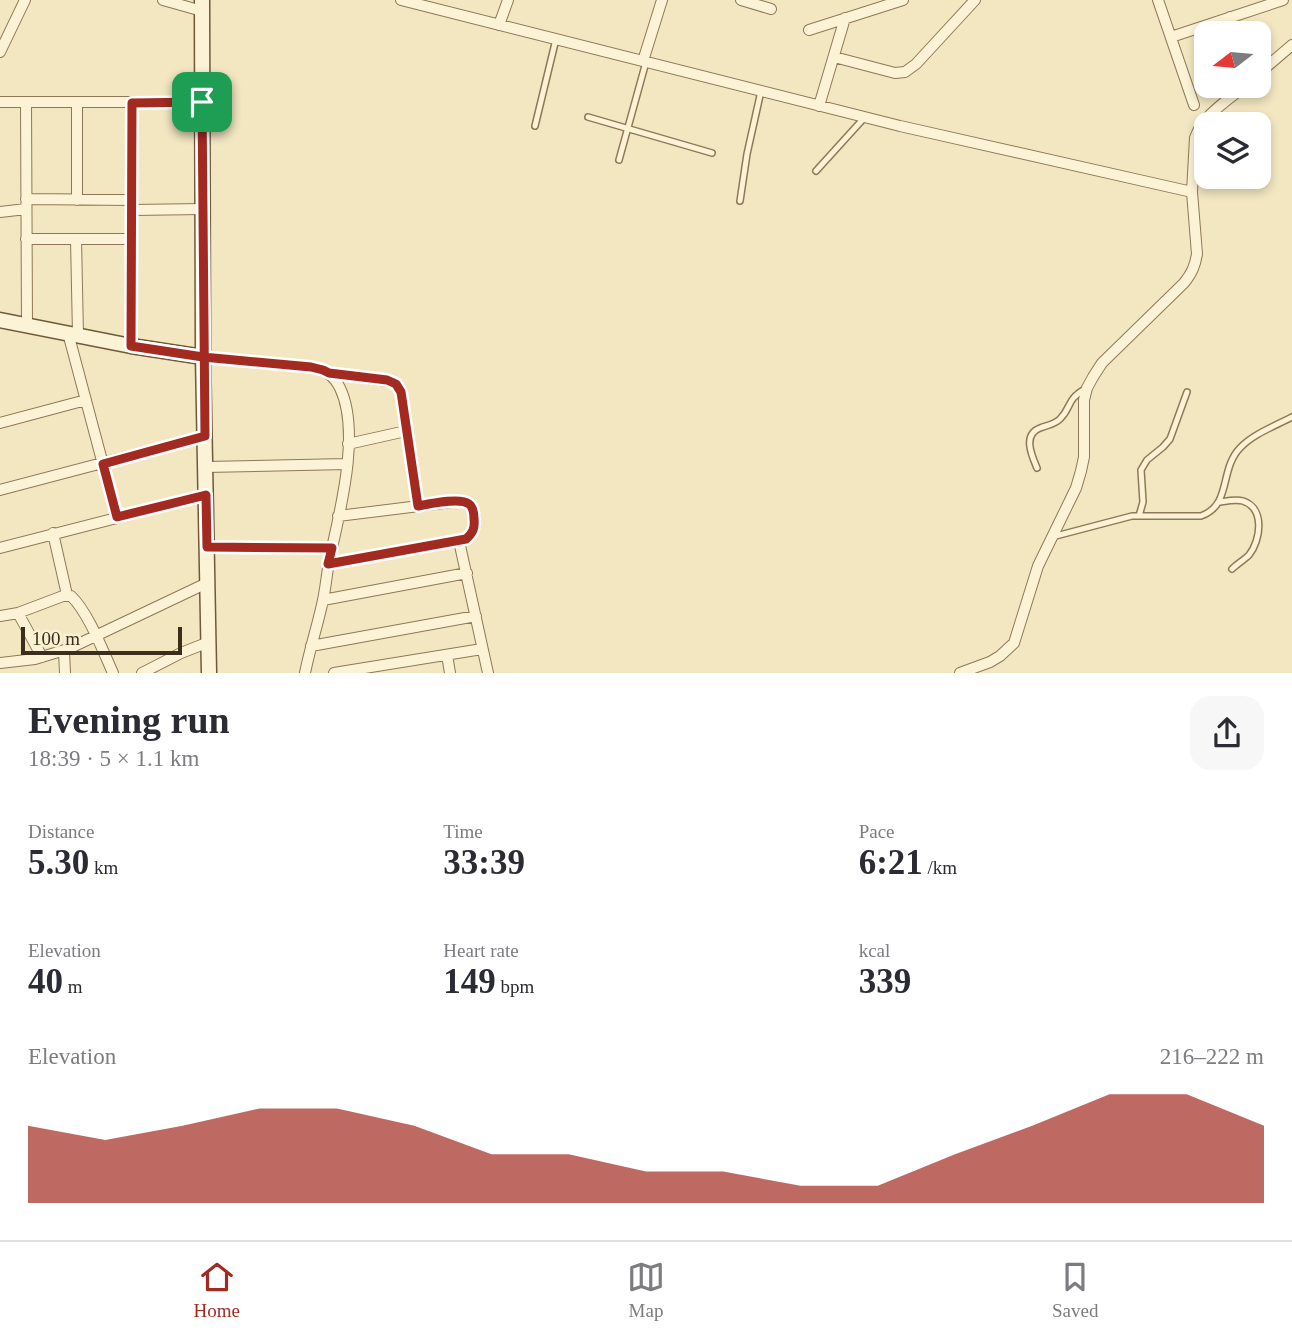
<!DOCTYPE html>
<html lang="en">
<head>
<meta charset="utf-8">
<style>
  body { margin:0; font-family:Georgia,serif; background:#f7f7f7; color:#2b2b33; height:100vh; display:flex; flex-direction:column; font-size:26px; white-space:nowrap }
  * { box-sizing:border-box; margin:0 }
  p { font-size:23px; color:#7c7c81 }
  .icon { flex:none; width:38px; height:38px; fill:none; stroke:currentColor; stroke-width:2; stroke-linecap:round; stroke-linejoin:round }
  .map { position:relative; height:673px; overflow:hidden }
  .drawer { display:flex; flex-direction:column; background:#fff; flex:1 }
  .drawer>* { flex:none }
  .needle { width:46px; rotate:254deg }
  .controls { position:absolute; left:1194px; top:21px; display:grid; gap:14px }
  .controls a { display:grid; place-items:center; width:77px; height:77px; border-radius:14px; background:#fff; box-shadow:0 4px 10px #0003; font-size:35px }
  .scale { position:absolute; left:21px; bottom:18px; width:161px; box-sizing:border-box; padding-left:7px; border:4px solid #3c2e1c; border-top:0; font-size:19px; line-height:24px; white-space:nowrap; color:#3c2e1c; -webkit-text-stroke:5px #f9f1d2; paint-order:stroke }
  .pin { position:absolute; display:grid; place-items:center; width:60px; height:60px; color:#fff; margin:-30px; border-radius:14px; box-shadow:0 4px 10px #0006 }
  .round { display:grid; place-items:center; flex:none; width:74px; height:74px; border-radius:21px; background:#f7f7f7 }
  .overview { display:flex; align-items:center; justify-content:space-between; height:119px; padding:0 28px }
  h1 { font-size:38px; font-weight:800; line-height:52px }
  .stats { display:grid; grid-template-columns:repeat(3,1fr); gap:10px; height:119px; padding:7px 28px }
  .stats div { display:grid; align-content:center }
  .stats b { font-size:35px; font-weight:800 }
  .stats small { font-size:19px; font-weight:400 }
  .stats p { font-size:19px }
  .chart { height:196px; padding:14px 28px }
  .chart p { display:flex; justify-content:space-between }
  .chart svg { width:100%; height:126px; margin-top:7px; fill:#a32a21; opacity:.7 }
  .dock { display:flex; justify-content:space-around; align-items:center; height:98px; border-top:2px solid #e1e1e2; background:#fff; font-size:19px; color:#7c7c81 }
  .dock a { display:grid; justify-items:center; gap:4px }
  .dock .selected { color:#a32a21 }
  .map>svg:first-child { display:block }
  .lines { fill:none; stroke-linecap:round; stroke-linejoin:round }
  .lane-casing { stroke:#8e7857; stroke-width:8 }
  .street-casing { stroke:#8e7857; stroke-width:12 }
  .secondary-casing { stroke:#70593a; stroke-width:17 }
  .lane { stroke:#fcf3d6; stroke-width:5 }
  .street { stroke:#fcf3d6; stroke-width:10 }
  .secondary { stroke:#fcf3d6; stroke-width:14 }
  .route-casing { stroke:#fff; stroke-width:14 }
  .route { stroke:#a32a21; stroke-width:9 }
</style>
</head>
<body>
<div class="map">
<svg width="1292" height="673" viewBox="0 0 1292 673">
  <rect width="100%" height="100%" fill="#f2e7c1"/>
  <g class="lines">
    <defs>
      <path id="lane" d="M588 117 712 153
        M535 126 556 39
        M619 160 646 62
        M816 171 865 117
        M740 201 747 154 761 91
        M1037 468C1032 456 1022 435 1040 428 1047 425 1054 425 1060 419 1072 407 1066 400 1085 389
        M1220 502C1227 501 1236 499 1243 501 1265 508 1261 540 1249 555 1244 560 1237 564 1232 569
        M1139 516 1143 502 1141 470 1147 460 1163 447 1170 439 1187 392
        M1052 537 1132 516H1201C1232 505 1219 470 1240 448 1253 434 1275 426 1292 417"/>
      <path id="street" d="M163 0 202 11
        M401 0 900 126 1192 192
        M741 0 771 9
        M1158 0 1194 105
        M1230 17 1237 33
        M499 25 508 0
        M809 30 903 0
        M1171 37 1283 0
        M0 52 25 0
        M834 57 895 73 905 72 916 64 975 0
        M643 61 662 0
        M1258 74 1292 45
        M0 102H202
        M26 103 27 325
        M819 106 845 18
        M26 199 132 200
        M77 200V103
        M132 210 203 209
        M0 212 26 209
        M26 239H132
        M76 239 78 335
        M68 333 117 517
        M131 346 132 103
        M203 357 311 367C324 370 333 374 340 388 361 432 340 511 330 557 327 571 326 586 323 600 318 624 310 648 305 673
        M329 373 387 381 396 384 401 392 418 506
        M0 423 86 400
        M348 444 406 431
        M205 467 347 464
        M0 490 205 436
        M53 533 67 595
        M459 541 488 673
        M207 547 332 548
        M0 548 206 495
        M328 564 459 541C478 535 478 519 470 504L460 501 338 516
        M323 600 467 573
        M18 613 42 657
        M0 616 18 613 63 596H71C88 612 103 651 113 673
        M311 646 476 616
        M64 651 65 673
        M447 655 450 673
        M0 663 35 659 68 649 207 583
        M142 673 181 653 209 642
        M334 673 482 649
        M960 673 990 662 1000 656 1014 643 1038 566 1076 488 1081 471 1084 457V400L1087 388 1093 377 1102 363 1184 283C1192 273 1195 266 1197 254L1192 192 1195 138C1203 115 1227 101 1245 86"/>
      <path id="secondary" d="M202 0 203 357 209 673
        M0 320 131 346 203 357"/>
    </defs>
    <use href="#lane" class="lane-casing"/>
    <use href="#street" class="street-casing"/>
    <use href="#secondary" class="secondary-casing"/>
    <use href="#lane" class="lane"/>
    <use href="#street" class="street"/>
    <use href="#secondary" class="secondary"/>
  </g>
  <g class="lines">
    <defs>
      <path id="route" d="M202 102 205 436 103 464 117 517 206 495 207 547 332 548 328 564 466 539C473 533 475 528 474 519 474 514 473 507 469 504 460 497 429 504 418 506L401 392 396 384 387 380 329 373 323 370 311 367 203 357 131 346 132 103 202 102"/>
    </defs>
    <use href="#route" class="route-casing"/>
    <use href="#route" class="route"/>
  </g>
</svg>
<div class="controls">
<a><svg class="needle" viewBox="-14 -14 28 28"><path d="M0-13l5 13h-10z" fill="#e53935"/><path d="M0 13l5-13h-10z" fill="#7c7c81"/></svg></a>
<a><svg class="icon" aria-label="layers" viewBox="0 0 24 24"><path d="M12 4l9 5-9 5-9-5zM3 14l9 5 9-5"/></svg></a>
</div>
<div class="scale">100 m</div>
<div class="pin" style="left:202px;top:102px;background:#1e9e55"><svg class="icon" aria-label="arrive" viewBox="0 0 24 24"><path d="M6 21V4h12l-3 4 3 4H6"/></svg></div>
</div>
<section class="drawer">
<div class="overview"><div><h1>Evening run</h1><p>18:39 · 5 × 1.1 km</p></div><a class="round"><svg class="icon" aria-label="share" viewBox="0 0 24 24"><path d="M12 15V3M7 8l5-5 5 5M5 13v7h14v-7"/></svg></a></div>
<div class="stats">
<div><p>Distance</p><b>5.30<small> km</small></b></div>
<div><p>Time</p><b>33:39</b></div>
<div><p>Pace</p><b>6:21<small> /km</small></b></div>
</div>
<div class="stats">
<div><p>Elevation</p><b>40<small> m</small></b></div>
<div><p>Heart rate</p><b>149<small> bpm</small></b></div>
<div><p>kcal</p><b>339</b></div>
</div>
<div class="chart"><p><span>Elevation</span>216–222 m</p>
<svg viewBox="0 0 160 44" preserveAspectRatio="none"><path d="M0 44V17L10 22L20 17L30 11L40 11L50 17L60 27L70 27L80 33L90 33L100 38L110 38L120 27L130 17L140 6L150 6L160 17V44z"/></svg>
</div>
</section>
<nav class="dock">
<a class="selected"><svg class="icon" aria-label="home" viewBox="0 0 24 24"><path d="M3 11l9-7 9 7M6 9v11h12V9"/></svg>Home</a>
<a><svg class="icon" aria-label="map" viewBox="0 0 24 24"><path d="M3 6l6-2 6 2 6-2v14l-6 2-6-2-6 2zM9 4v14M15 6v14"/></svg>Map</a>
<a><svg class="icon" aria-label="saved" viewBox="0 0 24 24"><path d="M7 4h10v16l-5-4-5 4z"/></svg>Saved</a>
</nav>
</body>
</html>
